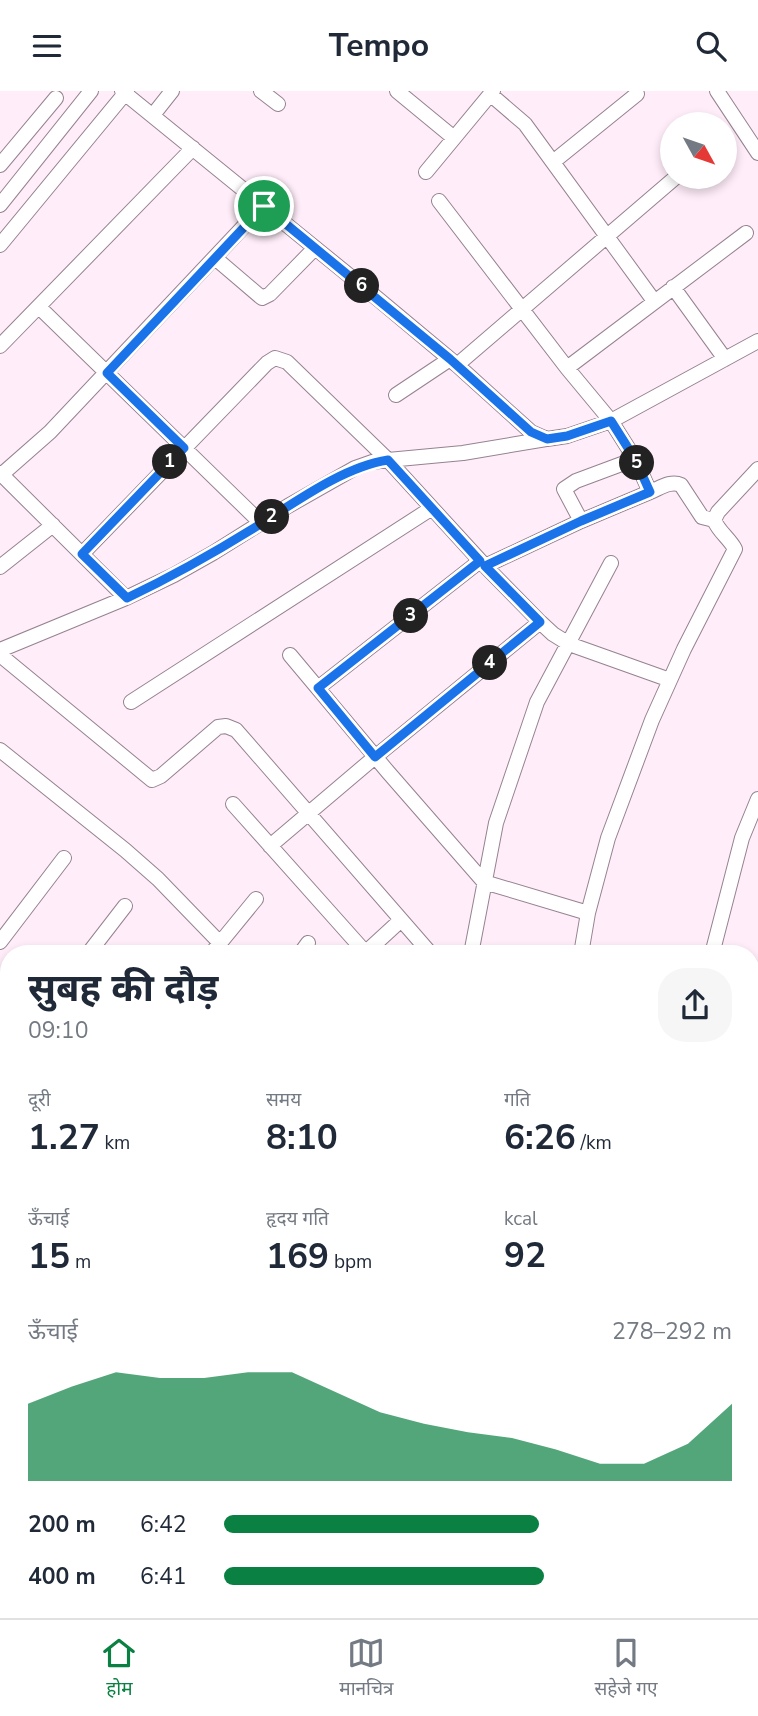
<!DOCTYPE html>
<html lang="hi">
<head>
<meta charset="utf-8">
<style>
  body { margin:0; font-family:"Nunito Sans","Noto Sans Devanagari",sans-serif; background:#f6f6f7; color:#1f2937; height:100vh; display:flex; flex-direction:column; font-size:26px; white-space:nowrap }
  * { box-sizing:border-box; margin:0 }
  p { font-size:23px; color:#747a83 }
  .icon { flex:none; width:38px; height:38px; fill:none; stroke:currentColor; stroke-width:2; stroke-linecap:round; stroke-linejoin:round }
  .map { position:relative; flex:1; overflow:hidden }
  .panel { position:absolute; left:0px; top:854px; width:760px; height:674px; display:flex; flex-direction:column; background:#fff; border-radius:28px 28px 0 0; box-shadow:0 4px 10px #0003 }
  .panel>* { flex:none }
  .needle { width:46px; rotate:130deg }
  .tools { position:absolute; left:660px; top:21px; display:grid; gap:14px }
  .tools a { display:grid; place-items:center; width:77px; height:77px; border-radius:50%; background:#fff; box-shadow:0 4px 10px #0003; font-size:35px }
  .pin { position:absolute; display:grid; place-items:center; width:60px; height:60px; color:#fff; margin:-30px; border:4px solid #fff; border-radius:50%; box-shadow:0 2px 7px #0007 }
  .km { position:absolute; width:35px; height:35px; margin:-18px; border-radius:50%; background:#222; color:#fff; font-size:19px; line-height:35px; text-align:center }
  .round { display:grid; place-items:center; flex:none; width:74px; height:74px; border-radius:28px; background:#f6f6f7 }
  .summary { display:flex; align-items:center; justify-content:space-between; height:119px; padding:0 28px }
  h1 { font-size:38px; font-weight:700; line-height:52px }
  .stats { display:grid; grid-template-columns:repeat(3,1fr); gap:10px; height:119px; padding:7px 28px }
  .stats div { display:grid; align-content:center }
  .stats b { font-size:35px; font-weight:700 }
  .stats small { font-size:19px; font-weight:400 }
  .stats p { font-size:19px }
  .chart { height:196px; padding:14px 28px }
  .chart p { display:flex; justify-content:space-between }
  .chart svg { width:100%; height:126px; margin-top:7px; fill:#0b8043; opacity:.7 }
  ul { padding:0 28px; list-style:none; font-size:23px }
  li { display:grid; grid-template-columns:112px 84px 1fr; align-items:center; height:52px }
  li i { height:18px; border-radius:9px; background:#0b8043 }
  header { display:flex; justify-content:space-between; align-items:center; height:91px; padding:0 28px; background:#fff; font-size:32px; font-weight:700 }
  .menu { display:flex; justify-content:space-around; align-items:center; height:98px; border-top:2px solid #e0e1e3; background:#fff; font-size:19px; color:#747a83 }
  .menu a { display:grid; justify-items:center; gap:4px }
  .menu .current { color:#0b8043 }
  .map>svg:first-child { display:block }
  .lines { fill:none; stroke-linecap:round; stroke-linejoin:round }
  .minor-casing { stroke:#968290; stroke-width:16 }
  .minor { stroke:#fff; stroke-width:14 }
  .route-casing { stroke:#fff; stroke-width:14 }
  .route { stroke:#1a73e8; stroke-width:9 }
</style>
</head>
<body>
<header><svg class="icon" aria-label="menu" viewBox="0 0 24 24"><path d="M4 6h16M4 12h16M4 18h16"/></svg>Tempo<svg class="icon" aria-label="search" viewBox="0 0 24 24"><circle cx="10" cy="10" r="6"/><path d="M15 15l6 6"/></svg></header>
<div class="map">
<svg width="758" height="1527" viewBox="0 0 758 1527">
  <rect width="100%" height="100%" fill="#ffedf9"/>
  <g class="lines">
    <defs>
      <path id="minor" d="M122 0 378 208 457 274 531 341 547 348 567 345 611 330 758 250
        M261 0 278 13
        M397 0 454 47
        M717 0 758 62
        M490 3 525 33 654 210
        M153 24 172 0
        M553 71 637 3
        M0 74 56 7
        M426 81 493 0
        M439 110 567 277 611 330 635 368 650 401 581 430 485 475
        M0 114 91 0
        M0 154 127 0
        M215 167 262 207 270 203 315 157
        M673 196 725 268
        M39 216 261 432
        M0 255 193 57
        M457 274 676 86
        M567 277 746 142
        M396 304 450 268
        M0 382 126 507
        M0 385 50 341 263 115
        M650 401C660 397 671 389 681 394L702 426 714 429
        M581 430 564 398 576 390 635 368
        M82 463 267 272 275 267 287 271 388 369 485 475 540 531 553 543 569 553 670 589
        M0 476 53 434
        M0 559 126 507 174 484 213 462 288 415 355 377 372 371 388 369 463 362 546 348
        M0 564 152 689 161 685 218 636 226 635 236 639 431 863
        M290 564 388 681 484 791 588 822
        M318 597 480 470
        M131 611 432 417
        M0 659 125 759 158 788 220 852
        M233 713 365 861
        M270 755 375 666 540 531
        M0 851 64 767
        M88 863 125 815
        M211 863 256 808
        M300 863 308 852
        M364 863 401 829
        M471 863 496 732 537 611 611 472
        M581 863 588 822 608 747 652 629 684 558 735 458C729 447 719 441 714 429L718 421 758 378
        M712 863 742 747 758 708
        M0 915 9 921
        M0 976 9 965
        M751 1041 758 1043
        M0 1095 9 1083
        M0 1243 9 1232
        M0 1319 9 1324
        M0 1410 9 1397
        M751 1444 758 1463
        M316 1519 328 1527
        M602 1519 615 1527
        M694 1519 697 1527
        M381 1527 386 1519
        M511 1527 516 1519
        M639 1527 644 1519"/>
    </defs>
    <use href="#minor" class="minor-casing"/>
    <use href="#minor" class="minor"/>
  </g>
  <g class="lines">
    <defs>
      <path id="route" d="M264 115 450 268 531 341 547 348 567 345 611 330 635 368 650 401 581 430 485 475 540 531 375 666 318 597 480 470 388 369C342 376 293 413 254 437 212 463 171 486 127 507L82 463 184 357 107 282Z"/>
    </defs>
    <use href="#route" class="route-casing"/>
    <use href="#route" class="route"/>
  </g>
</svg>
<div class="tools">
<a><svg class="needle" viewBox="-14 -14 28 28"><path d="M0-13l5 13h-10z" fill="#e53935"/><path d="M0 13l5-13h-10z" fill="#747a83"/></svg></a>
</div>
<div class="pin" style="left:264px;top:115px;background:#1e9e55"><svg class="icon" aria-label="arrive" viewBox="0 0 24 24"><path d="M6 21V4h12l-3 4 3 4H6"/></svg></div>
<b class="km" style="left:170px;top:371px">1</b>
<b class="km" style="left:272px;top:426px">2</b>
<b class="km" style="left:411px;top:525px">3</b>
<b class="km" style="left:490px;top:572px">4</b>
<b class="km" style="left:637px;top:372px">5</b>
<b class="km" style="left:362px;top:195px">6</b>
<section class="panel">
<div class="summary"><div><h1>सुबह की दौड़</h1><p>09:10</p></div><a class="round"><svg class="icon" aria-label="share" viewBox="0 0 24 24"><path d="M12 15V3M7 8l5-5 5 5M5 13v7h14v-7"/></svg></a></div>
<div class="stats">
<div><p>दूरी</p><b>1.27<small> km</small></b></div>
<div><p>समय</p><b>8:10</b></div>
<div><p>गति</p><b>6:26<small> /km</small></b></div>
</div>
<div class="stats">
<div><p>ऊँचाई</p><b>15<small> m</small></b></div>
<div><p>हृदय गति</p><b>169<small> bpm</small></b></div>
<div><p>kcal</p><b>92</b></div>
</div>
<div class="chart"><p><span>ऊँचाई</span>278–292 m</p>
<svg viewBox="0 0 160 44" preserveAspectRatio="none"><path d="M0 44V17L10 11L20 6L30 8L40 8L50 6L60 6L70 13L80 20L90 24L100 27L110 29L120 33L130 38L140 38L150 31L160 17V44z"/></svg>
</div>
<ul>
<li><b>200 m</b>6:42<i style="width:62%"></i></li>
<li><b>400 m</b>6:41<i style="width:63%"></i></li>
</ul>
</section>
</div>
<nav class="menu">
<a class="current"><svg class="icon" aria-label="home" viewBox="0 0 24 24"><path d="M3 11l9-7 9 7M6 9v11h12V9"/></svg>होम</a>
<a><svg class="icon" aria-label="map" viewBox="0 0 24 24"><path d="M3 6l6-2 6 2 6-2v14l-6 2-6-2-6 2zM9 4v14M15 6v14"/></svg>मानचित्र</a>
<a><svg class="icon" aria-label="saved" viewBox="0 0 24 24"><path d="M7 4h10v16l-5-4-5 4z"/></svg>सहेजे गए</a>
</nav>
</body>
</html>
